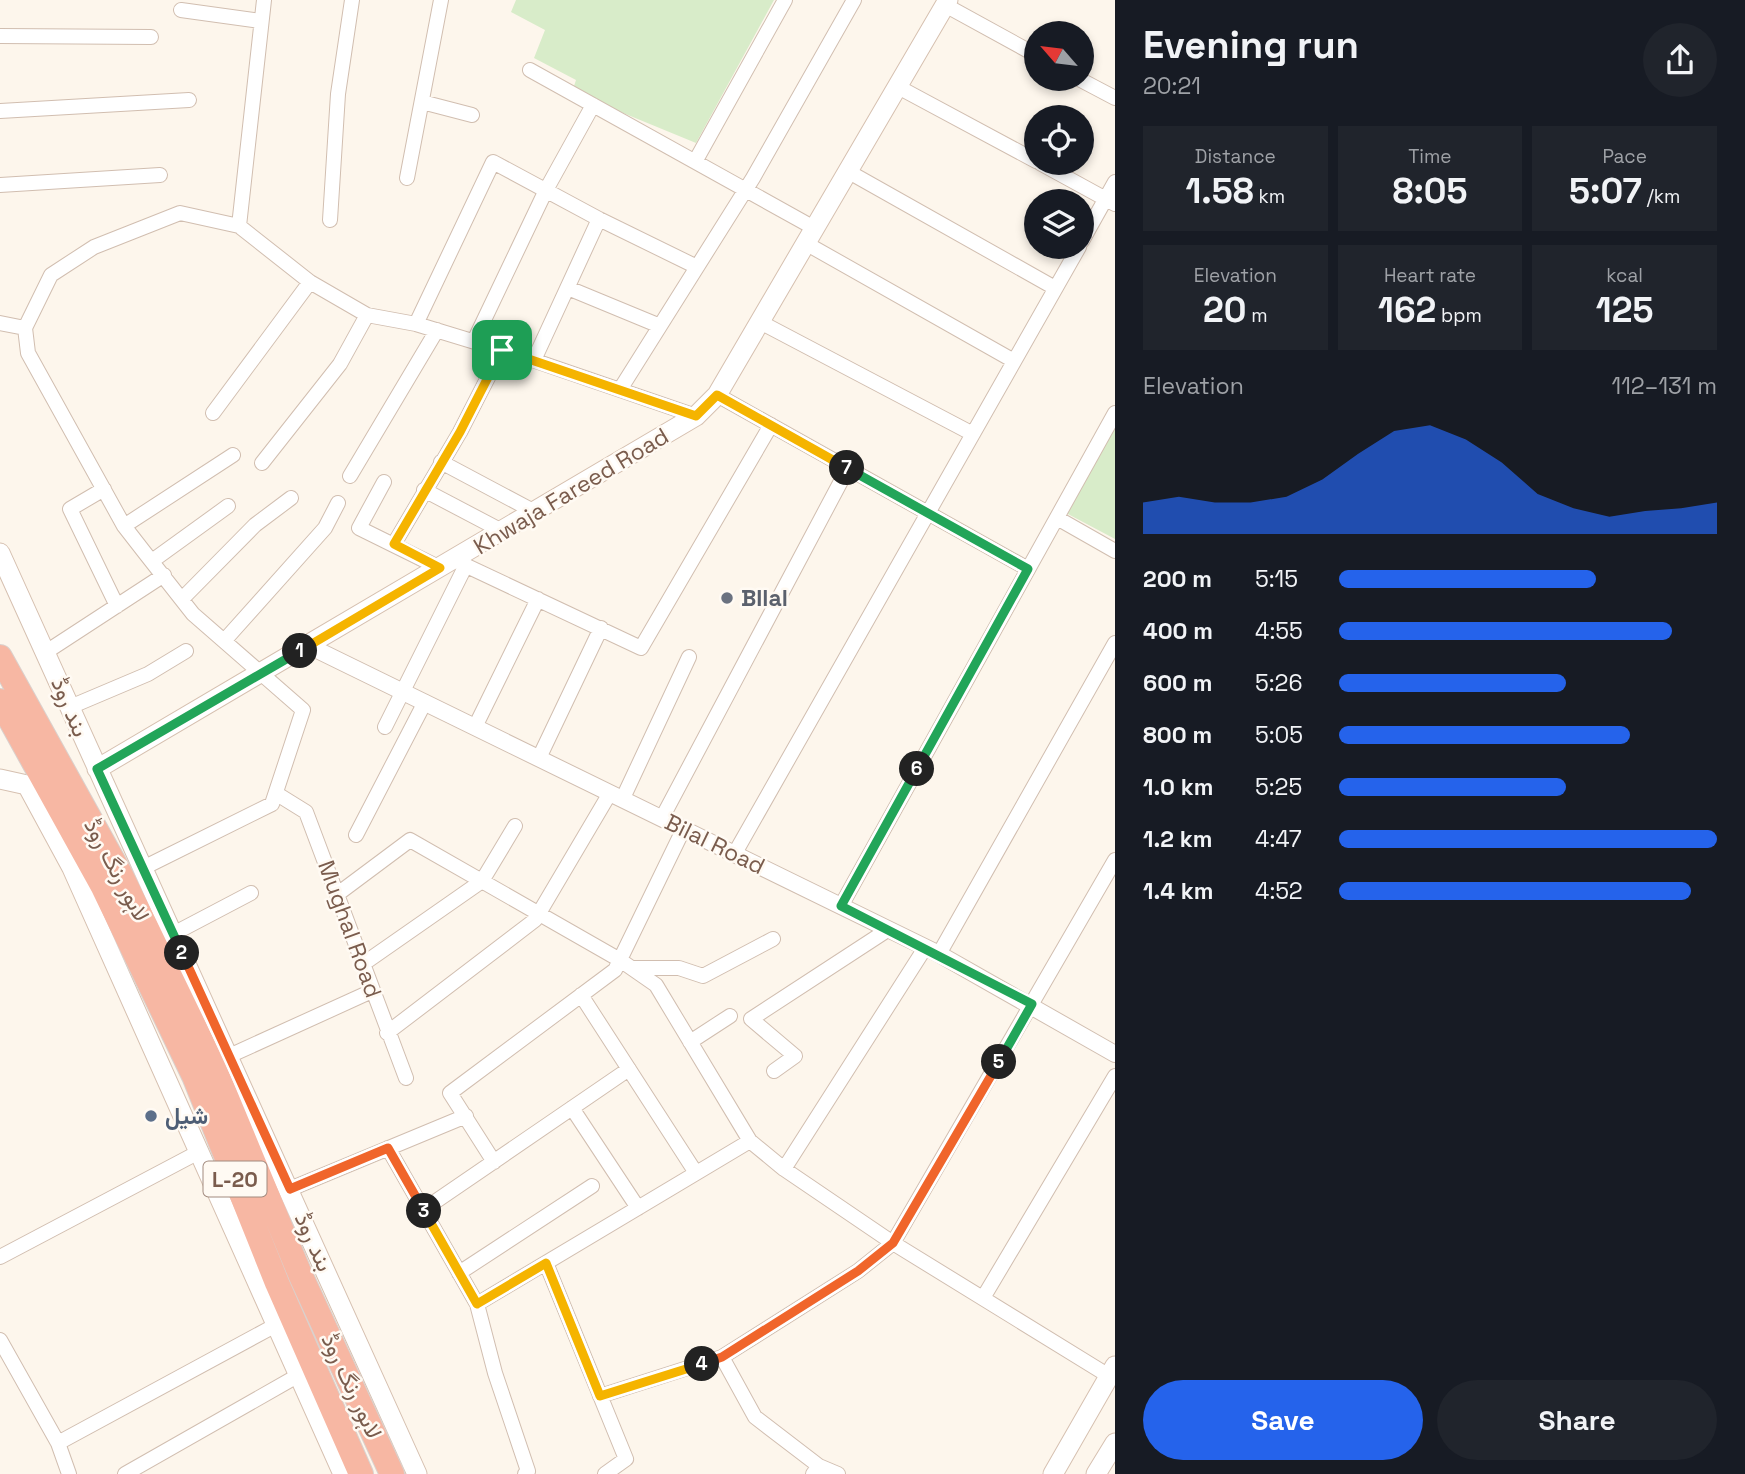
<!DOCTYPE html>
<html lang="en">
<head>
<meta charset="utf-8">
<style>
  body { margin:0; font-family:"Space Grotesk",Vazirmatn,sans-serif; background:#20242c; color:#f1f3f6; height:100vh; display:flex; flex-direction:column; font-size:26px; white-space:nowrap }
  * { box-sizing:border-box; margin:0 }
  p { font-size:23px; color:#9ea1a6 }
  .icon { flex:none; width:38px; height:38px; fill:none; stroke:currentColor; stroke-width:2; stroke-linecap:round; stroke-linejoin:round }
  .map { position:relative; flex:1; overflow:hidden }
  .panel { display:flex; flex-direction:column; background:#171b24; width:630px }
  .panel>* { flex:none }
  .needle { width:46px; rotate:298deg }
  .controls { position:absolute; left:1024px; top:21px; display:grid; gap:14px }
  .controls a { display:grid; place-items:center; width:70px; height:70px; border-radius:50%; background:#171b24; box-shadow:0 4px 10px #0003; font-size:35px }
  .pin { position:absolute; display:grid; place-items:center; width:60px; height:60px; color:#fff; margin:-30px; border-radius:14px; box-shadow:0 4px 10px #0006 }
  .km { position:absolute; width:35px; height:35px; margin:-18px; border-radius:50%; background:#222; color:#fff; font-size:19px; line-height:35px; text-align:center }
  .round { display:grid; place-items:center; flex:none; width:74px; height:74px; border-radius:37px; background:#20242c }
  .overview { display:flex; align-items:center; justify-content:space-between; height:119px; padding:0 28px }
  h1 { font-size:38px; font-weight:700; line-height:52px }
  .metrics { display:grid; grid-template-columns:repeat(3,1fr); gap:10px; height:119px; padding:7px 28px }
  .metrics div { display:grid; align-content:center; border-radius:0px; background:#20242c; text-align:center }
  .metrics b { font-size:35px; font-weight:700 }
  .metrics small { font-size:19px; font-weight:400 }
  .metrics p { font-size:19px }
  .chart { height:196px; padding:14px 28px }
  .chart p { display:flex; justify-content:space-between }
  .chart svg { width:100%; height:126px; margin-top:7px; fill:#2563eb; opacity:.7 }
  .cta { display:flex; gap:14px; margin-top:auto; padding:14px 28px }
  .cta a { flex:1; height:80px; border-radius:42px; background:#2563eb; color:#fff; font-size:28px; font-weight:700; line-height:80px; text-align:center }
  .cta a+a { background:#20242c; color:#f1f3f6 }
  ul { padding:0 28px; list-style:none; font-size:23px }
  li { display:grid; grid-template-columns:112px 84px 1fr; align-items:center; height:52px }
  li i { height:18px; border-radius:9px; background:#2563eb }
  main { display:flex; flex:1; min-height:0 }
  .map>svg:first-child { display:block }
  .green { fill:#d8ecc9 }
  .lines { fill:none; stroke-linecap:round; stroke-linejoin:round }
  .minor-casing { stroke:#d1beb0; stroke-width:16 }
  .tertiary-casing { stroke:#d1beb0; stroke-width:18 }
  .secondary-casing { stroke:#d6c0b0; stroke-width:21 }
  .motorway-casing { stroke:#dad1cd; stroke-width:26 }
  .minor { stroke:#fff; stroke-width:14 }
  .tertiary { stroke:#fff; stroke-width:16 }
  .secondary { stroke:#fff; stroke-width:19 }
  .motorway { stroke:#f7b7a3; stroke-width:24 }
  .split-1-casing { stroke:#fff; stroke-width:14 }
  .split-2-casing { stroke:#fff; stroke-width:14 }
  .split-3-casing { stroke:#fff; stroke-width:14 }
  .split-4-casing { stroke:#fff; stroke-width:14 }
  .split-5-casing { stroke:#fff; stroke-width:14 }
  .split-6-casing { stroke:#fff; stroke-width:14 }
  .split-7-casing { stroke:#fff; stroke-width:14 }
  .split-8-casing { stroke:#fff; stroke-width:14 }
  .split-1 { stroke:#f5b400; stroke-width:9 }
  .split-2 { stroke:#22a559; stroke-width:9 }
  .split-3 { stroke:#f0652b; stroke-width:9 }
  .split-4 { stroke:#f5b400; stroke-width:9 }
  .split-5 { stroke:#f0652b; stroke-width:9 }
  .split-6 { stroke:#22a559; stroke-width:9 }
  .split-7 { stroke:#22a559; stroke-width:9 }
  .split-8 { stroke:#f5b400; stroke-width:9 }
  .worship-dot { fill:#6b7280; stroke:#fffaf3; stroke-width:2.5 }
  .service-dot { fill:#5c6f8a; stroke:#fffaf3; stroke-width:2.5 }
  .labels { text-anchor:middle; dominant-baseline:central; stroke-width:5; stroke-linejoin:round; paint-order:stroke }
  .shield { fill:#fffaf3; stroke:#a28b7f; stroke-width:2 }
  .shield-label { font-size:21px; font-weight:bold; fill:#7a5c4d }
  .street-label { font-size:23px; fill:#7a5c4d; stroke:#fffaf3 }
  .worship-label { font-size:23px; font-weight:bold; fill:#5b616d; stroke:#fffaf3; text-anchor:start }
  .service-label { font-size:23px; font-weight:bold; fill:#4e5e75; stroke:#fffaf3; text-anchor:start }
</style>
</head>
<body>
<main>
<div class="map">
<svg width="1115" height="1474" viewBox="0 0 1115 1474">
  <rect width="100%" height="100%" fill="#fdf6ec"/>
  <path class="green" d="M516 0H774L696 143 572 92 576 80 534 58 545 30 511 12Z
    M1115 423V539L1066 513Z"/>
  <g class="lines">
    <defs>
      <path id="minor" d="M945 5 1036 55
        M181 10 261 21
        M0 36 151 37
        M530 70 816 229
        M1079 79 1115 98
        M900 88 1036 161
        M422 102 472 115
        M0 111 189 100
        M696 160 785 0
        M1040 163 1115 204
        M849 172 1055 288
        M407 178 441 0
        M0 185 160 175
        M330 220 338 94 352 0
        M239 226 264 0
        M1082 241 1115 182
        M807 244 1014 361
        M568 288 660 326
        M760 322 973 434
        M0 323 25 328
        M416 324 493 162 599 219
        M474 341 546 190 593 105
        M534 360 599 219 697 267
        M621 388 753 178 854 0
        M717 395 1028 569
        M213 413 310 282
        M441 462 535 512
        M262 463 340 364 367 315
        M350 476 437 330
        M384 482 359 528 440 568
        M104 489 70 509 117 606
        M424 490 502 531
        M1057 518 1115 551
        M124 526 233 455
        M394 544 460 432 502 350
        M454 560 641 648 771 425
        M152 561 228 506
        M182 599 255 525 291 498
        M224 641 325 528 338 503
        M46 652 164 575
        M70 707 148 674 186 651
        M385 727 466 565
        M475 727 538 599
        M539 758 601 628
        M277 794 306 812 406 1078
        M623 798 689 657
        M662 818 848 468
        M356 835 425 702
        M735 853 1079 247
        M143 868 272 804 303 710 193 614 145 553 124 526 28 353 25 328 51 275 94 247 180 213 239 226 310 282 367 315 416 324 521 356 696 416
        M339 893 410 840 620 960 656 985 750 1141 784 1169 893 1243 1109 1376
        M841 906 1115 413
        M173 934 251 893
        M939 954 1115 643
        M363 964 482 881 515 826
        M632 968H679L703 976 773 939
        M581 995 696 1173
        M387 1033 535 920 610 793
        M690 1042 730 1016
        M229 1056 372 991
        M774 1071 795 1056 751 1019 889 929
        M572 1108 638 1208
        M388 1148 477 1304 495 1373 528 1471 525 1474
        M494 1162 450 1093 615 970 684 828
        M784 1169 925 948
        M290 1189 466 1116
        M423 1210 629 1069
        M0 1257 197 1153
        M546 1263 626 1459 605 1474
        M459 1273 592 1186
        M983 1298 1115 1076
        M477 1304 750 1141
        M0 1340 58 1443 69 1474
        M600 1396 722 1357
        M58 1443 276 1325
        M819 1466 838 1474
        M125 1474 299 1375
        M813 1474 819 1466 755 1417 722 1357 858 1271 893 1243 1115 860"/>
      <path id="tertiary" d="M309 646 939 954 1115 1054"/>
      <path id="secondary" d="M0 553 417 1474
        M97 769 696 416 717 395 948 0
        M0 779 27 785 72 868 343 1474
        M1053 1474 1115 1366
        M1096 1474 1115 1443"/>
      <path id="motorway" d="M0 657 121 875 214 1067 300 1274 392 1474
        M0 701 103 887 194 1076 277 1283 361 1474"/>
    </defs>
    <use href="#minor" class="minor-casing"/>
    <use href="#tertiary" class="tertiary-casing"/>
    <use href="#secondary" class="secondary-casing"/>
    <use href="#motorway" class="motorway-casing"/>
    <use href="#minor" class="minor"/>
    <use href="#tertiary" class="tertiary"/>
    <use href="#secondary" class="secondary"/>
    <use href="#motorway" class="motorway"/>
  </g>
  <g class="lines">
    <defs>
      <path id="split-1" d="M300 651 440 568 394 544 460 432 502 350"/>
      <path id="split-2" d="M182 953 97 769 300 651"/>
      <path id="split-3" d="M182 953 290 1189 388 1148 424 1211"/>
      <path id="split-4" d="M424 1211 477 1304 546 1263 600 1396 702 1364"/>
      <path id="split-5" d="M702 1364 722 1357 858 1271 893 1243 999 1062"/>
      <path id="split-6" d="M917 769 841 906 1032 1004 999 1062"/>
      <path id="split-7" d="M847 468 1028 569 917 769"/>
      <path id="split-8" d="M502 350 696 416 717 395 847 468"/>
    </defs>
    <use href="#split-1" class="split-1-casing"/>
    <use href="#split-2" class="split-2-casing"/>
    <use href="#split-3" class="split-3-casing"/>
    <use href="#split-4" class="split-4-casing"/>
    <use href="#split-5" class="split-5-casing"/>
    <use href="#split-6" class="split-6-casing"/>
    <use href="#split-7" class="split-7-casing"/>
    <use href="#split-8" class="split-8-casing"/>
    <use href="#split-1" class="split-1"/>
    <use href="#split-2" class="split-2"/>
    <use href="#split-3" class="split-3"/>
    <use href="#split-4" class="split-4"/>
    <use href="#split-5" class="split-5"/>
    <use href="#split-6" class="split-6"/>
    <use href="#split-7" class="split-7"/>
    <use href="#split-8" class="split-8"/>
  </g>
  <circle class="worship-dot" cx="727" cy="598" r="7"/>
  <circle class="service-dot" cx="151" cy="1116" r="7"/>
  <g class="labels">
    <rect class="shield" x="203.5" y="1161.5" width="63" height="35" rx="5"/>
    <g class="shield-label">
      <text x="235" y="1179">L-20</text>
    </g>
    <g class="street-label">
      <text transform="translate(571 491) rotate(-31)">Khwaja Fareed Road</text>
      <text transform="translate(70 707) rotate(67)">بند روڈ</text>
      <text transform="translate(715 844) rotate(26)">Bilal Road</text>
      <text transform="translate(117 870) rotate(62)">لاہور رنگ روڈ</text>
      <text transform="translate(350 929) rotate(70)">Mughal Road</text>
      <text transform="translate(314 1242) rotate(66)">بند روڈ</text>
      <text transform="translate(352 1386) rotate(65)">لاہور رنگ روڈ</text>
    </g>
    <g class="worship-label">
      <text x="741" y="598">BIlal</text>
    </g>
    <g class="service-label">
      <text x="165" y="1116">شیل</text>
    </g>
  </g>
</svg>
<div class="controls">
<a><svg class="needle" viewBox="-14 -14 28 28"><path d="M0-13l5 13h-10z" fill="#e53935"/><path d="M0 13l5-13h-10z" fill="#9ea1a6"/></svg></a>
<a><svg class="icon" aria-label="locate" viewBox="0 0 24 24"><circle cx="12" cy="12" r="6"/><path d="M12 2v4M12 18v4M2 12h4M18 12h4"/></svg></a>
<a><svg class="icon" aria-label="layers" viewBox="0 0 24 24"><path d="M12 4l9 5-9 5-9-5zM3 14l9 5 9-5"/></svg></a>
</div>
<div class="pin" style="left:502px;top:350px;background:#1e9e55"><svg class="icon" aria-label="arrive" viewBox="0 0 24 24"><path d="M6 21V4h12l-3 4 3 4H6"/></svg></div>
<b class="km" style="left:300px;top:651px">1</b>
<b class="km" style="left:182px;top:953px">2</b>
<b class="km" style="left:424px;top:1211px">3</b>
<b class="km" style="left:702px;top:1364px">4</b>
<b class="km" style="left:999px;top:1062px">5</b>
<b class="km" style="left:917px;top:769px">6</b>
<b class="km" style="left:847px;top:468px">7</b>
</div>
<section class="panel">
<div class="overview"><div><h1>Evening run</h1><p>20:21</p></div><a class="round"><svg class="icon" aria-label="share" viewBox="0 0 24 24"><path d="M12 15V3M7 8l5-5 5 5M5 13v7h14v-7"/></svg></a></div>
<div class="metrics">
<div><p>Distance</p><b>1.58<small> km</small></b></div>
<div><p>Time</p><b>8:05</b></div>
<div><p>Pace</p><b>5:07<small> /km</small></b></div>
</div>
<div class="metrics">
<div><p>Elevation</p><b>20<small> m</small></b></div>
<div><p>Heart rate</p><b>162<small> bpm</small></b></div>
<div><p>kcal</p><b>125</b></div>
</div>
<div class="chart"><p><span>Elevation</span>112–131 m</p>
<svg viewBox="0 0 160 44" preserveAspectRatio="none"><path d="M0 44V33L10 31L20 33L30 33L40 31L50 25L60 16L70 8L80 6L90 11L100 19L110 30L120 35L130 38L140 36L150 35L160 33V44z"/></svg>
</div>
<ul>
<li><b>200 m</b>5:15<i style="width:68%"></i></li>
<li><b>400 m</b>4:55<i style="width:88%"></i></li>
<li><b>600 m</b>5:26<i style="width:60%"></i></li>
<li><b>800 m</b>5:05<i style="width:77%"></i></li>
<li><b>1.0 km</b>5:25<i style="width:60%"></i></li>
<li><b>1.2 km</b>4:47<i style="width:100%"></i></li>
<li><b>1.4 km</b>4:52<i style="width:93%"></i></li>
</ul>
<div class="cta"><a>Save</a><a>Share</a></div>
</section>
</main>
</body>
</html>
